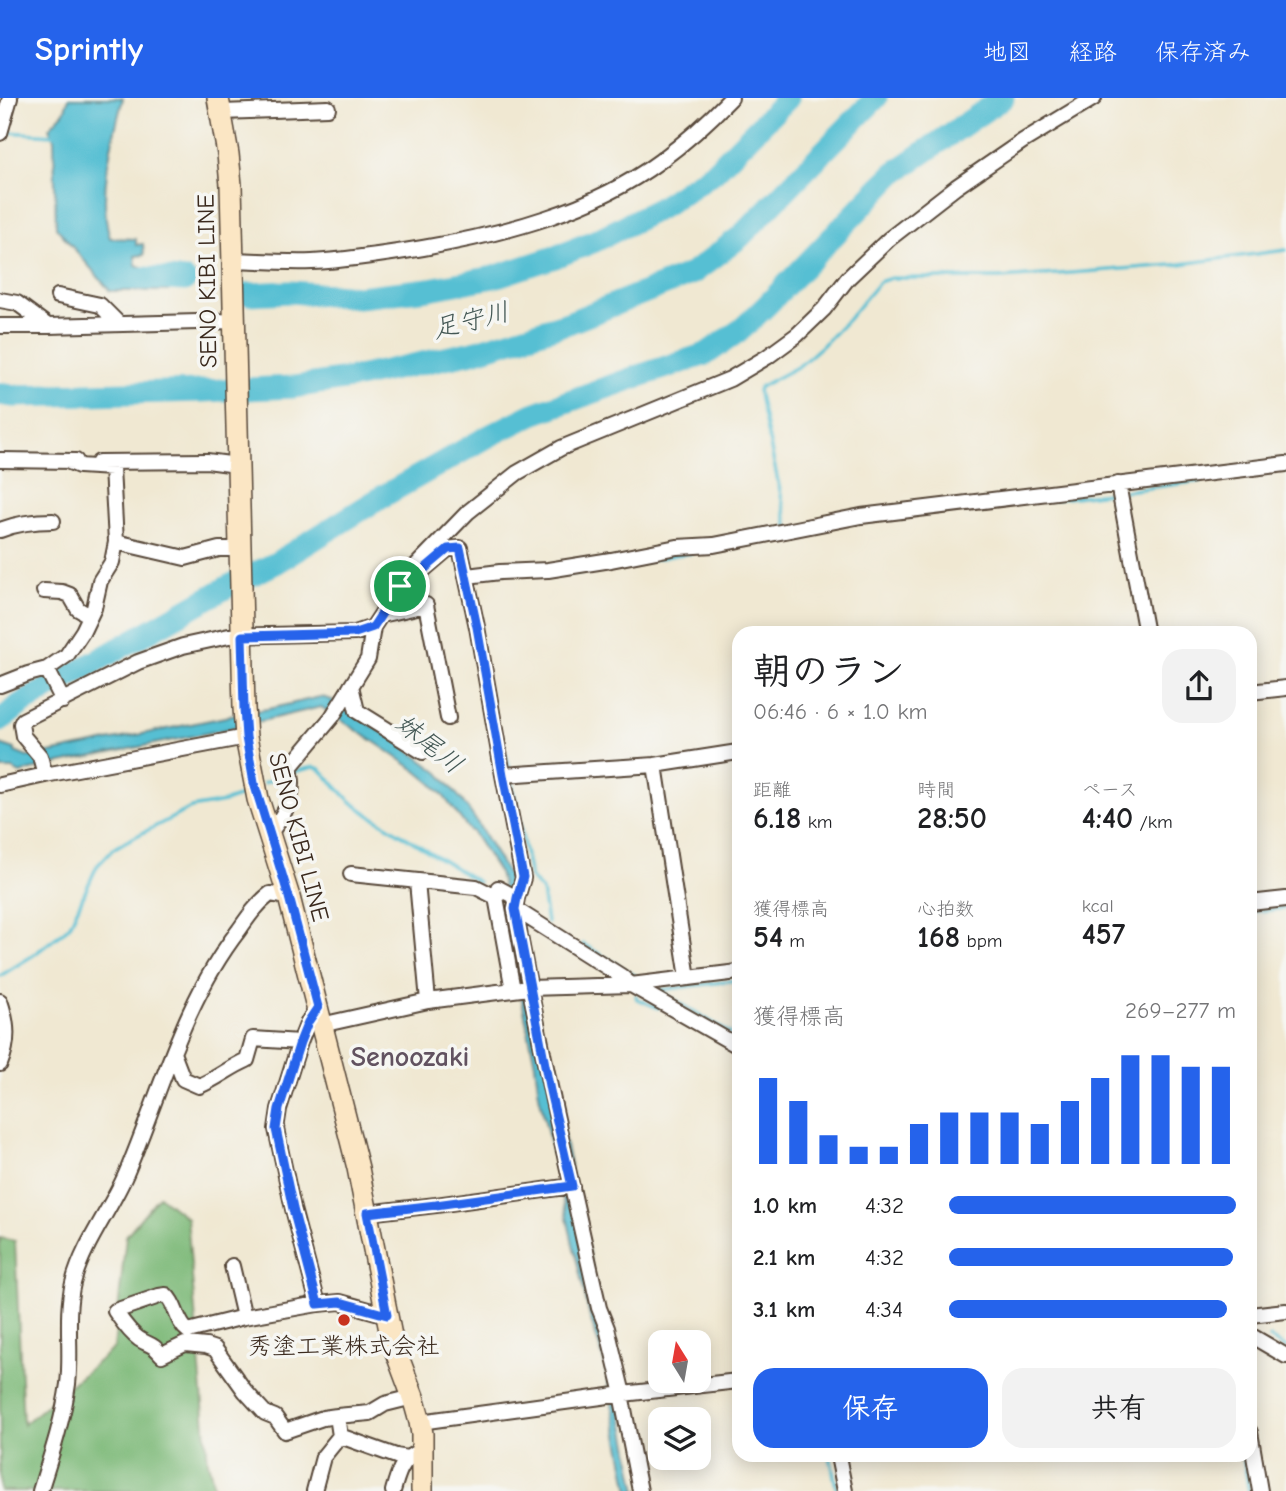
<!DOCTYPE html>
<html lang="ja">
<head>
<meta charset="utf-8">
<style>
  body { margin:0; font-family:"Comic Neue","Klee One",sans-serif; background:#f2f2f2; color:#202124; height:100vh; display:flex; flex-direction:column; font-size:26px; white-space:nowrap }
  * { box-sizing:border-box; margin:0 }
  p { font-size:23px; color:#757577 }
  .icon { flex:none; width:38px; height:38px; fill:none; stroke:currentColor; stroke-width:2; stroke-linecap:round; stroke-linejoin:round }
  .map { position:relative; flex:1; overflow:hidden }
  .details { position:absolute; left:732px; top:528px; width:525px; height:836px; display:flex; flex-direction:column; background:#fff; border-radius:21px; box-shadow:0 4px 18px #0003 }
  .details>* { flex:none }
  .needle { width:46px; rotate:349deg }
  .tools { position:absolute; left:648px; top:1232px; display:grid; gap:14px }
  .tools a { display:grid; place-items:center; width:63px; height:63px; border-radius:14px; background:#fff; box-shadow:0 4px 18px #0003; font-size:35px }
  .pin { position:absolute; display:grid; place-items:center; width:60px; height:60px; color:#fff; margin:-30px; border:4px solid #fff; border-radius:50%; box-shadow:0 2px 7px #0007 }
  .round { display:grid; place-items:center; flex:none; width:74px; height:74px; border-radius:21px; background:#f2f2f2 }
  .overview { display:flex; align-items:center; justify-content:space-between; height:119px; padding:0 21px }
  h1 { font-size:38px; font-weight:700; line-height:52px }
  .metrics { display:grid; grid-template-columns:repeat(3,1fr); gap:10px; height:119px; padding:7px 21px }
  .metrics div { display:grid; align-content:center }
  .metrics b { font-size:30px; font-weight:700 }
  .metrics small { font-size:19px; font-weight:400 }
  .metrics p { font-size:19px }
  .chart { height:196px; padding:14px 21px }
  .chart p { display:flex; justify-content:space-between }
  .chart svg { width:100%; height:126px; margin-top:7px; stroke:#2563eb; stroke-width:6 }
  .primary-button { display:flex; gap:14px; margin-top:auto; padding:14px 21px }
  .primary-button a { flex:1; height:80px; border-radius:21px; background:#2563eb; color:#fff; font-size:28px; font-weight:700; line-height:80px; text-align:center }
  .primary-button a+a { background:#f2f2f2; color:#202124 }
  ul { padding:0 21px; list-style:none; font-size:23px }
  li { display:grid; grid-template-columns:112px 84px 1fr; align-items:center; height:52px }
  li i { height:18px; border-radius:9px; background:#2563eb }
  header { display:flex; align-items:center; gap:42px; box-sizing:border-box; height:98px; padding:0 35px; background:#2563eb; color:#fff }
  header strong { font-size:33px }
  nav { display:flex; gap:38px; margin-inline-start:auto; font-size:24px }
  .map>svg:first-child { display:block }
  .forest { fill:#7db978; stroke:#5c724b; stroke-width:2 }
  .water { fill:#56bfd3; stroke:#487478; stroke-width:2 }
  .lines { fill:none; stroke-linecap:round; stroke-linejoin:round }
  .stream { stroke:#56bfd3; stroke-width:3.5 }
  .river { stroke:#56bfd3; stroke-width:23 }
  .minor-casing { stroke:#564639; stroke-width:18 }
  .secondary-casing { stroke:#564639; stroke-width:24 }
  .minor { stroke:#fff; stroke-width:14 }
  .secondary { stroke:#fbe6c4; stroke-width:21 }
  .route-casing { stroke:#fff; stroke-width:14 }
  .route { stroke:#2563eb; stroke-width:9 }
  .poi-dot { fill:#c8321e; stroke:#f6f6f2; stroke-width:2.5 }
  .labels { text-anchor:middle; dominant-baseline:central; stroke-width:7; stroke-linejoin:round; paint-order:stroke }
  .street-label { font-size:24px; fill:#3b2a1e; stroke:#f6f6f2 }
  .poi-label { font-size:24px; fill:#3b2a1e; stroke:#f6f6f2 }
  .water-label { font-size:26px; font-style:italic; fill:#435754; stroke:#f6f6f2 }
  .quarter-label { font-size:28px; font-weight:bold; fill:#625260; stroke:#f6f6f2 }
</style>
</head>
<body>
<header>
<strong>Sprintly</strong>
<nav><a>地図</a><a>経路</a><a>保存済み</a></nav>
</header>
<div class="map">
<svg width="1286" height="1393" viewBox="0 0 1286 1393">
  <rect width="100%" height="100%" fill="#f6f6f2"/>
  <filter id="ink" filterUnits="userSpaceOnUse"><feTurbulence type="fractalNoise" baseFrequency=".0143" numOctaves="2"/><feDisplacementMap in="SourceGraphic" scale="14" xChannelSelector="R" yChannelSelector="G"/><feConvolveMatrix kernelMatrix="1 2 1 2 8 2 1 2 1" color-interpolation-filters="sRGB"/></filter>
  <filter id="wash" filterUnits="userSpaceOnUse"><feTurbulence type="fractalNoise" baseFrequency=".00686" numOctaves="4" result="noise"/><feDisplacementMap in="SourceGraphic" scale="28" xChannelSelector="R" yChannelSelector="G"/><feGaussianBlur stdDeviation="1.57" result="paint"/><feColorMatrix in="noise" values="0 0 0 0 0 0 0 0 0 0 0 0 0 0 0 0 0 1.4 0 .05"/><feComposite in="paint" operator="in"/></filter>
  <g filter="url(#wash)">
    <rect width="100%" height="100%" fill="#f0e8d2"/>
    <path class="forest" d="M159 1098 187 1120 208 1364 215 1393H0V1140L15 1143 23 1327 114 1250 126 1138Z"/>
    <path class="water" d="M69 0H123C112 42 97 98 110 140L136 141V147L143 146 144 157 135 158 136 167 152 173H169L173 176 174 186 168 193H110L56 129 54 41 49 30 64 14Z
      M320 599C330 600 335 603 342 610L395 642 439 675 461 701 475 721 508 777 608 1245 637 1393H629L603 1259 590 1220 539 997 535 966 502 805V786L499 775 472 733H470L442 696 431 685 414 671 373 643 321 609 232 630 51 667 20 675 13 671H0V646L15 651V654L27 659 35 658 225 619 230 617 268 611Z"/>
    <g class="lines">
      <path class="stream" d="M6 34 54 37
        M1125 393 1201 383
        M1031 404 1117 394
        M788 429 758 292 760 289 799 268 822 248 849 220 879 184 891 180H1000L1058 176 1173 167 1286 152
        M568 476 617 469 675 457 691 455
        M506 656 510 672
        M293 674 314 669 320 671 350 703 368 716 478 784
        M511 680 530 779 542 793 547 824
        M264 685 286 676
        M1250 814 1286 810
        M583 846 639 880
        M0 878 32 858 62 835 70 827 97 768 113 751 125 744 191 710 224 704 249 695
        M655 890 738 940
        M660 892 738 882
        M636 898 637 901 658 910
        M1250 1226 1286 1221
        M1270 1240 1286 1250
        M830 1358 837 1393
        M1243 1358 1249 1393"/>
      <path class="river" d="M143 180 185 182
        M249 196 290 194 359 199 429 191 494 179 555 159 595 143 660 110 713 75 788 0
        M0 296 14 298 202 293 294 289 358 279 473 254 568 225 693 175 740 139 876 0
        M0 623 21 606 229 488 276 465 380 400 489 338 533 316 633 280 706 256 742 231 767 207 894 75 1003 0"/>
    </g>
  </g>
  <g filter="url(#ink)">
    <g class="lines">
      <defs>
        <path id="minor" d="M221 14 328 10
          M0 35 10 0
          M233 162C259 163 286 165 312 164 349 162 387 156 423 150 503 136 593 113 660 63 686 44 709 23 731 0
          M58 198 100 207 119 226
          M0 202 17 205 48 228
          M0 228H48L235 223
          M0 362 76 363
          M67 363 79 368 112 370 116 444 185 460 219 451H240
          M99 364 207 363 237 367
          M1118 386 1146 536
          M0 432C18 425 34 423 53 423
          M421 474 448 451 460 450 477 529 503 677 523 780 517 800 515 811C539 945 569 1077 599 1210L607 1230 623 1296
          M467 478 500 474 548 472 611 462 677 449 714 447 861 418 1286 366
          M44 493 62 494 70 497 78 511 90 518
          M381 517 426 507 448 620
          M47 571 63 603
          M0 587 28 576 47 571 67 557 83 533 94 510 100 483 112 464 116 444
          M351 588 357 613 423 654
          M1250 594 1286 590
          M655 667 688 880
          M45 677 40 658 23 638 21 626 23 622 138 564 183 548 229 538 355 535 373 529
          M503 677 655 667 738 654
          M0 687 45 677 246 639
          M269 736C281 721 292 705 292 685 292 679 290 674 291 668L332 619 368 561 373 529 408 476 468 414 517 375 561 350 730 281 767 259 797 237 824 211 848 180 889 141 956 89 1023 43 1094 0
          M351 776 476 789 496 799
          M417 784 428 903
          M1250 805 1286 801
          M515 811 621 878 631 887 738 948
          M513 892 496 799 498 790 517 800
          M0 903C8 926 9 944 0 966
          M318 910 308 924 300 944 279 1011 276 1031 293 1111 318 1206
          M321 927 428 903 529 890 631 887 738 874
          M173 955 183 981 199 988C217 981 230 969 247 962L253 941 300 944
          M367 1115 436 1107 572 1088
          M232 1168 244 1219
          M1250 1217 1286 1213
          M1250 1237 1286 1258
          M621 1296 640 1393
          M337 1318 323 1320 285 1333 275 1319 265 1315 245 1293 215 1251 206 1248 185 1246 162 1257C152 1245 150 1248 139 1241 129 1234 122 1223 115 1213L159 1198 166 1197C177 1207 176 1224 188 1233L244 1219 318 1206 340 1204 387 1217
          M420 1324 623 1296 738 1283
          M1250 1334 1260 1393
          M340 1338 396 1358 407 1360
          M838 1358 845 1393
          M40 1393C51 1358 63 1322 68 1286 72 1253 65 1218 73 1185 83 1146 110 1113 126 1076 161 994 183 904 239 832 248 819 257 806 270 796L289 799
          M314 1393 323 1359 340 1338 337 1318 370 1315 385 1306 413 1299
          M393 1393C397 1379 401 1363 414 1356"/>
        <path id="secondary" d="M218 0 228 56 231 87 244 610 246 639 258 701 289 799 358 1070 392 1243 413 1299 420 1324 422 1336V1393"/>
      </defs>
      <use href="#minor" class="minor-casing"/>
      <use href="#secondary" class="secondary-casing"/>
      <use href="#minor" class="minor"/>
      <use href="#secondary" class="secondary"/>
    </g>
  </g>
  <g class="lines" filter="url(#ink)">
    <defs>
      <path id="route" d="M460 450 477 529 503 677 523 779 517 800 515 811 550 993 572 1088 436 1107 367 1115 387 1217 340 1204 318 1206 293 1111 276 1031 279 1011 300 944 308 924 318 909 289 799 254 685 246 639 244 610 242 538 355 535 373 529 400 488 415 479 448 451Z"/>
    </defs>
    <use href="#route" class="route-casing"/>
    <use href="#route" class="route"/>
  </g>
  <circle class="poi-dot" cx="344" cy="1222" r="7"/>
  <g class="labels">
    <g class="street-label">
      <text transform="translate(207 183) rotate(-91)">SENO KIBI LINE</text>
      <text transform="translate(299 739) rotate(75)">SENO KIBI LINE</text>
    </g>
    <g class="poi-label">
      <text x="344" y="1248">秀塗工業株式会社</text>
    </g>
    <g class="water-label">
      <text transform="translate(471 223) rotate(-14)">足守川</text>
      <text transform="translate(429 646) rotate(39)">妹尾川</text>
    </g>
    <g class="quarter-label">
      <text x="410" y="959">Senoozaki</text>
    </g>
  </g>
</svg>
<div class="tools">
<a><svg class="needle" viewBox="-14 -14 28 28"><path d="M0-13l5 13h-10z" fill="#e53935"/><path d="M0 13l5-13h-10z" fill="#757577"/></svg></a>
<a><svg class="icon" aria-label="layers" viewBox="0 0 24 24"><path d="M12 4l9 5-9 5-9-5zM3 14l9 5 9-5"/></svg></a>
</div>
<div class="pin" style="left:400px;top:488px;background:#1e9e55"><svg class="icon" aria-label="arrive" viewBox="0 0 24 24"><path d="M6 21V4h12l-3 4 3 4H6"/></svg></div>
<section class="details">
<div class="overview"><div><h1>朝のラン</h1><p>06:46 · 6 × 1.0 km</p></div><a class="round"><svg class="icon" aria-label="share" viewBox="0 0 24 24"><path d="M12 15V3M7 8l5-5 5 5M5 13v7h14v-7"/></svg></a></div>
<div class="metrics">
<div><p>距離</p><b>6.18<small> km</small></b></div>
<div><p>時間</p><b>28:50</b></div>
<div><p>ペース</p><b>4:40<small> /km</small></b></div>
</div>
<div class="metrics">
<div><p>獲得標高</p><b>54<small> m</small></b></div>
<div><p>心拍数</p><b>168<small> bpm</small></b></div>
<div><p>kcal</p><b>457</b></div>
</div>
<div class="chart"><p><span>獲得標高</span>269–277 m</p>
<svg viewBox="0 0 160 44" preserveAspectRatio="none"><path d="M5 44V14M15 44V22M25 44V34M35 44V38M45 44V38M55 44V30M65 44V26M75 44V26M85 44V26M95 44V30M105 44V22M115 44V14M125 44V6M135 44V6M145 44V10M155 44V10"/></svg>
</div>
<ul>
<li><b>1.0 km</b>4:32<i style="width:100%"></i></li>
<li><b>2.1 km</b>4:32<i style="width:99%"></i></li>
<li><b>3.1 km</b>4:34<i style="width:97%"></i></li>
</ul>
<div class="primary-button"><a>保存</a><a>共有</a></div>
</section>
</div>
</body>
</html>
